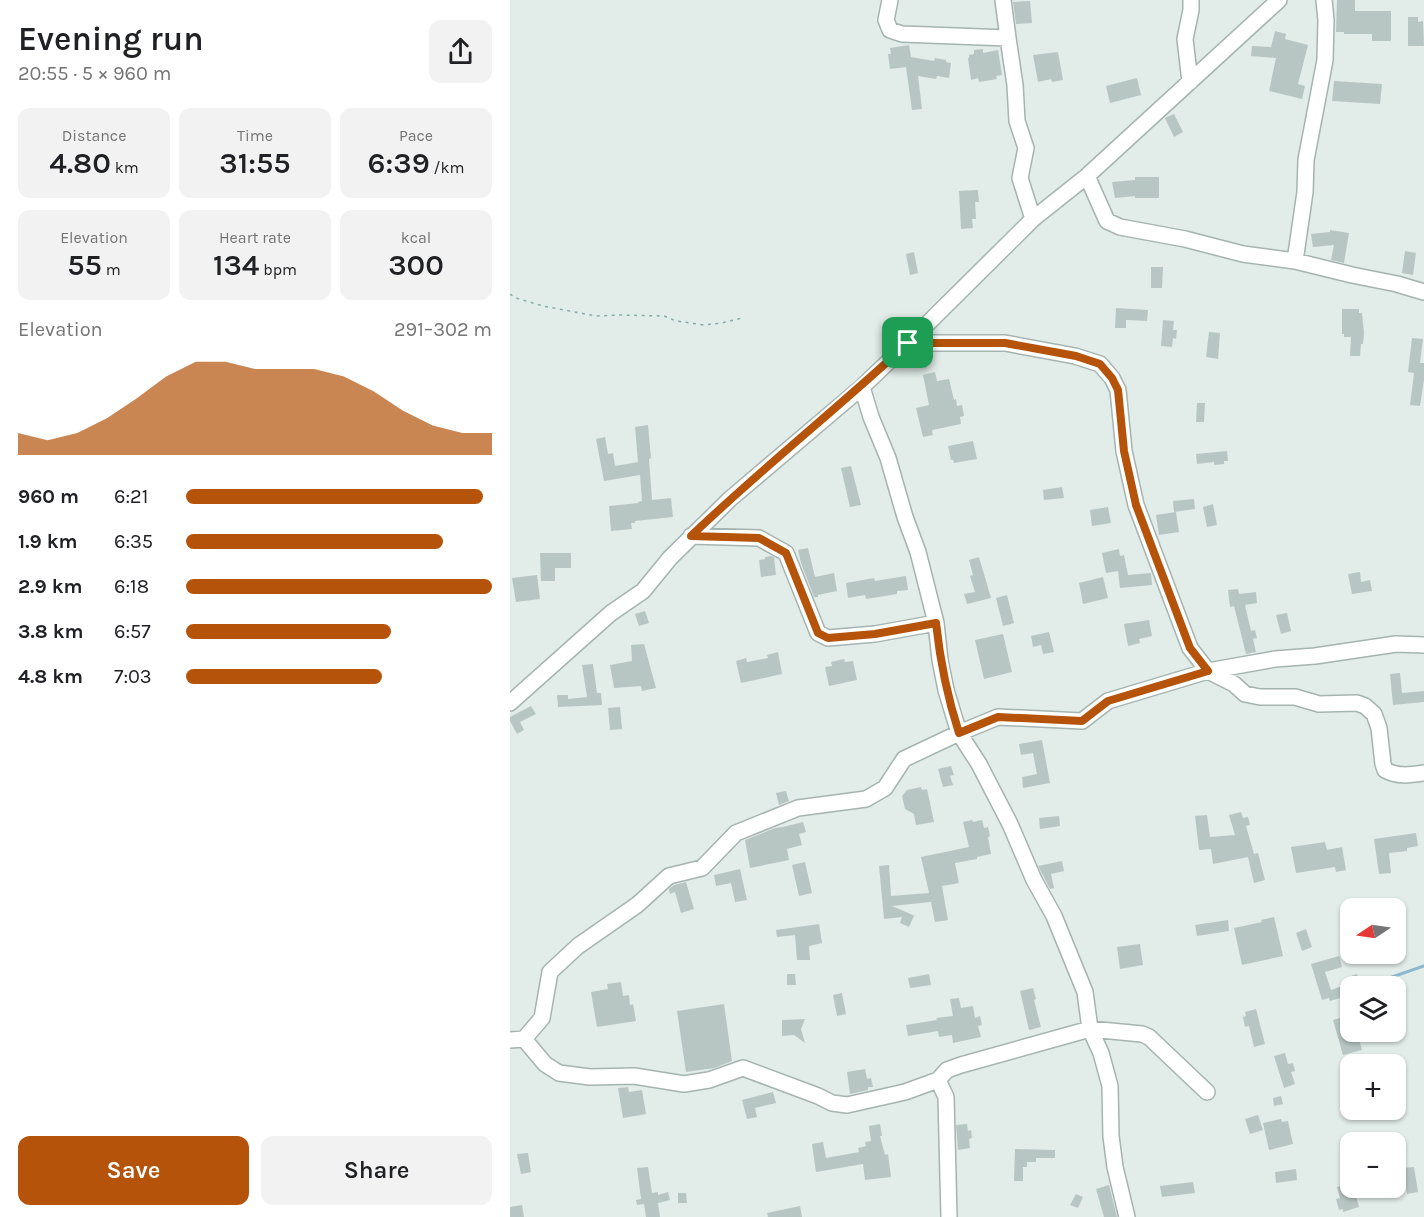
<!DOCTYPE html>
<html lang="en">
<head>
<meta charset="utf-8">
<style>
  body { margin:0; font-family:Karla,sans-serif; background:#f2f2f2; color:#202124; height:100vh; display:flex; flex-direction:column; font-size:22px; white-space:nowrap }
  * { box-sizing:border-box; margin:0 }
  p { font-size:20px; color:#757577 }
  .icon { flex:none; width:33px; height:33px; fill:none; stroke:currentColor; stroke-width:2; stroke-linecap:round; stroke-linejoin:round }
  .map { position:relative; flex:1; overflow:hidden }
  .drawer { display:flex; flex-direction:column; background:#fff; width:510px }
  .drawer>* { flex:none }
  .needle { width:39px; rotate:257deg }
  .fabs { position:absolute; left:830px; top:898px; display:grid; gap:12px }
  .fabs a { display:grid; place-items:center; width:66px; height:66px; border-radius:12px; background:#fff; box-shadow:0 2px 4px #0004; font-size:30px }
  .pin { position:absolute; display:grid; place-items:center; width:51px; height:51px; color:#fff; margin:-26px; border-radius:12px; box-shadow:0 3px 9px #0006 }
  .round { display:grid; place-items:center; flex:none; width:63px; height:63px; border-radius:12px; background:#f2f2f2 }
  .overview { display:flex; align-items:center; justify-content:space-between; height:102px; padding:0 18px }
  h1 { font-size:33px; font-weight:600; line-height:45px }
  .figures { display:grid; grid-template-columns:repeat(3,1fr); gap:9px; height:102px; padding:6px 18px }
  .figures div { display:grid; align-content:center; border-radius:12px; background:#f2f2f2; text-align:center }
  .figures b { font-size:30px; font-weight:600 }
  .figures small { font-size:16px; font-weight:400 }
  .figures p { font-size:16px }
  .chart { height:168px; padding:12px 18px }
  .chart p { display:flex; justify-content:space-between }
  .chart svg { width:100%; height:108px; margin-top:6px; fill:#b45309; opacity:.7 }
  .cta { display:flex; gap:12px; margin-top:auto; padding:12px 18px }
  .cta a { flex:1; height:69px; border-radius:12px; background:#b45309; color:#fff; font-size:24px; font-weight:600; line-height:69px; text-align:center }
  .cta a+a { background:#f2f2f2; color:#202124 }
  ul { padding:0 18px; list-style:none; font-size:20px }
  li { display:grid; grid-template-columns:96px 72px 1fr; align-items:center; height:45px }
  li i { height:15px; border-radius:8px; background:#b45309 }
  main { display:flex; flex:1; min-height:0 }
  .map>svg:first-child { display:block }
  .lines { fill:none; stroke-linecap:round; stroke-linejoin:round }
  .stream { stroke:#8eb8cd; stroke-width:3 }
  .building { fill:#b8c6c3 }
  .minor-casing { stroke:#a5b4b1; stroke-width:18 }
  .path { stroke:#85ada8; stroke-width:1.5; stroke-dasharray:3 4.5; stroke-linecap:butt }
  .minor { stroke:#fff; stroke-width:15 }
  .route-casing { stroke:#fff; stroke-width:12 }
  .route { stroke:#b45309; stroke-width:8 }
</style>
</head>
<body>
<main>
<section class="drawer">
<div class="overview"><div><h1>Evening run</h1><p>20:55 · 5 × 960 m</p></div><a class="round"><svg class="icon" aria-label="share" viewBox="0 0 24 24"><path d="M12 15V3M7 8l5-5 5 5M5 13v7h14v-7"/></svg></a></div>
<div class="figures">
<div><p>Distance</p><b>4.80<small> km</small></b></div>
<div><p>Time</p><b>31:55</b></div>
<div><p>Pace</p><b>6:39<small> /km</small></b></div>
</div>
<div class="figures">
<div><p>Elevation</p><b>55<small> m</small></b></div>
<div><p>Heart rate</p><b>134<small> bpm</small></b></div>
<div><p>kcal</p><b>300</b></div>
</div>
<div class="chart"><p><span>Elevation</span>291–302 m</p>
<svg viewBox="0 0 160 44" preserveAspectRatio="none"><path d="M0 44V35L10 38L20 35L30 29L40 21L50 12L60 6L70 6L80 9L90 9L100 9L110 12L120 18L130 26L140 32L150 35L160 35V44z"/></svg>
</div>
<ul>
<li><b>960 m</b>6:21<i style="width:97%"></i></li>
<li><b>1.9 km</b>6:35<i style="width:84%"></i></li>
<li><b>2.9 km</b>6:18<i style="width:100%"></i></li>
<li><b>3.8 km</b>6:57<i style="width:67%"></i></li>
<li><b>4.8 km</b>7:03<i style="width:64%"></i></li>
</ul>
<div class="cta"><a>Save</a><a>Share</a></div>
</section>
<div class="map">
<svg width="914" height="1217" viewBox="0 0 914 1217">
  <rect width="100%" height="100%" fill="#e2ece9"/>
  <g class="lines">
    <path class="stream" d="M882 977 914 966"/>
  </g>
  <path class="building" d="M827 0H845V11H881V41H862V34H834V32H826Z
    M520 1 522 23 506 24 503 2Z
    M898 17H908V22L913 21 914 46H898Z
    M765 31 776 34 775 39 798 45 788 84 795 86 792 99 759 91 766 58 741 56 742 46 761 47Z
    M399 45 401 57 424 61 425 58 436 60V62L441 63 439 78 427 76 426 79 408 76 412 109 402 110 396 67 380 69 378 54H381L380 48Z
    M473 49V53L488 50 492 75 486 76 487 79 469 82 468 78 461 80 458 58H459V55L464 54V50Z
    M548 52 553 80 542 82 541 79 528 82 523 55Z
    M627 78 631 95 600 103 596 86Z
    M824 81 872 84 870 104 822 101Z
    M664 114 673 132 664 137 655 118Z
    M625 177H649V198H625V196L605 198 602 182 625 180Z
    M468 190 469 202H465L466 219H462L463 228 451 229 449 191Z
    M820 230 839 233 834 263 821 260 824 245 803 247 801 234 820 232Z
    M895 251 906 253 903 275 892 273Z
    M404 252 408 273 400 275 396 254Z
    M641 267H653L652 288H641Z
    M606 308 638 310 637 321 616 320V328H605Z
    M832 309H849V313H852L854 333 853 344H851L850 356H840L841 337H834V334H832Z
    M653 320 664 321 663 330H667L666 339 663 338 662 347 651 346Z
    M699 332 710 333 708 359 696 357Z
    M902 338 913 339 910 363H914V380L910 406 900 405 904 373 898 372Z
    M425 372 427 381 439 379 444 400 446 399 447 406 452 405 454 416 450 417 451 424 422 430 423 435 413 437 406 408 419 405 413 375Z
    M687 403H695L694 422H686Z
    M138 425 141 458 139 459 142 500 161 498 163 517 125 521V523H121L122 529 101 531 99 506 129 503 128 502 132 501 130 475 94 481 86 439 95 437 98 454 103 453 105 466 128 462 125 427Z
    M463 441 467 459 444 463 443 460H441L438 446Z
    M717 451 718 461H714V464L704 465V462L687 464 686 454Z
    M341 466 351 505 340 507 331 468Z
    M552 487 554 498 534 500 533 490Z
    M684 499 685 509 664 512 663 501Z
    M703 504 707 525 697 527 693 507Z
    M598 507 601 523 582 526 580 510Z
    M666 512 669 532 649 535 646 515Z
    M298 548 305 577 324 573 327 591 308 595V597H304L291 563 288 550Z
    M609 549 610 556 614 555 618 575 641 573 642 585 610 588 608 571 596 573 592 553Z
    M30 553H61V568H45V581H31Z
    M261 556 264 557 266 575 251 577 249 560 255 559V557Z
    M469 557 481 598 457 604 454 594 465 592 460 576 463 575 459 560Z
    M850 572 851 582 860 580 862 591 842 594 838 574Z
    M27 575 30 599 6 602 2 578Z
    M396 576 398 590 387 591V594L356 599 355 595 338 598 336 583 364 578 365 581Z
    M593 577 598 598 573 604 569 583Z
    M728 589 729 594 746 592 747 603 735 605 741 631 745 630 747 638 743 639 746 652 736 654 724 606 720 607 718 590Z
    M497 595 504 623 493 626 486 598Z
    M135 611 139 623 129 626 125 614Z
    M777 613 781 631 771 634 766 615Z
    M639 620 642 636 629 639 630 643 618 646 614 624Z
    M539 632 544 652 533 654 531 645 523 647 521 636Z
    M493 634 502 672 474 679 465 640Z
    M134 644 146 688 132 691 131 686 104 688 100 665 122 661 121 645Z
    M268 652 272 674 231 683 226 661 236 658 237 662 258 658 257 655Z
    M334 659 335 662 343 661 347 680 319 686 315 667 322 666 321 662Z
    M83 664 87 693H91L92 705 48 707 47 695H58V699L77 697 72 665Z
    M890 673 892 693 914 691V702L883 705 880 674Z
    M21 706 26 714 10 722 14 730 7 734 0 721V717Z
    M110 707 112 729 100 730 98 708Z
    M532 740 540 783 513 788 512 777 527 774 523 753 511 755 509 744Z
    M441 766 444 775 440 776 443 785 433 787 428 769Z
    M411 787 412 790 417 789 424 822 406 825 404 814 395 809 392 796 397 790Z
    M276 791 279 801 269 805 266 793Z
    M731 812 733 818 738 817 740 825 736 826 744 854 748 853 755 880 744 883 738 857 703 864 701 849 689 850 685 816 697 815 700 837 725 835 719 815Z
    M549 816 550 826 530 829 529 818Z
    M462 820 463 822 472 820 474 828 478 827 480 836 478 837 481 854 467 857V859L445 863 449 883 432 886 438 920 425 922 421 902 382 906 405 916H404L399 927 390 923 392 917 374 919 369 866 379 865 381 896 419 893 411 857 459 847 453 822Z
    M293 822 296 832 289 834 292 845 277 849 279 860 240 868 235 840 265 828 273 827Z
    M906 833 908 846 897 848V851L879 853 881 873 869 874 864 839Z
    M815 842 817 850 832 847 836 870 826 872 825 867 786 873 781 847Z
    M552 861 554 871 541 874 544 888 540 889 528 866Z
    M295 862 302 893 289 896 282 865Z
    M230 869 237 900 225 902 221 883 206 886 204 875Z
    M176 882 184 909 171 913 165 892 160 894 159 889 164 885Z
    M764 917 773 956 732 965 724 928 752 922 751 920Z
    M718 920 719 931 687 936 685 925Z
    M309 924 312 943 299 946 300 960H287L285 935 267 937 266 930Z
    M796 929 802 947 792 951 786 933Z
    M630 944 633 965 610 969 607 947Z
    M829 956 832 967 815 972 821 990 837 984 835 978 847 974 851 987H840V995L820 1001 819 998 812 1000 801 964Z
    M277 974H285L286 985H277Z
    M419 974 421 985 400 988 398 978Z
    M111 982 113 996 119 995 120 1005 123 1004 126 1021 87 1027 81 992 98 989 97 984Z
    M523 988 526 999 524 1000 531 1027 519 1030 510 991Z
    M332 993 336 1014 327 1016 323 995Z
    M449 998 451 1008 463 1006 465 1018 470 1016 472 1025 468 1026 471 1037 443 1043 442 1035 429 1037 428 1031 398 1036 396 1025 427 1020 426 1018 443 1016 440 999Z
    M214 1004 222 1061 204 1068 176 1072 167 1011Z
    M746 1009 755 1044 744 1047 739 1026 735 1027 733 1017 736 1016 735 1012Z
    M840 1015V1032H842L845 1040 849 1039 852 1050 833 1055 823 1020Z
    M295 1019 291 1029 295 1043 284 1035 272 1036V1020Z
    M775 1053 778 1064 783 1063 785 1071 781 1072 785 1084 774 1088 764 1056Z
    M355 1069 357 1079 361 1078 363 1087H358V1090L340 1094 337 1072Z
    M118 1087 119 1092 132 1090 136 1114 113 1118 108 1088Z
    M263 1092 266 1103 245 1108 247 1117 237 1119 232 1100Z
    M771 1096 773 1104 764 1106 763 1098Z
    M748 1115 753 1130 740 1134 735 1119Z
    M771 1119 772 1122 778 1121 783 1144 759 1150 753 1123Z
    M370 1124 372 1136H370L375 1155 378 1154 381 1177 355 1180 353 1164 306 1172 302 1144 313 1142 316 1158 349 1152 348 1148 356 1146 355 1142 361 1141 359 1126Z
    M457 1124 458 1131 461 1130 462 1138 459 1139 460 1148 448 1150 446 1125Z
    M505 1149 545 1150V1158H526V1162H517V1167H513V1181H504Z
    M18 1153 21 1172 11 1174 7 1154Z
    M138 1167 142 1193 148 1192V1195L158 1192 160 1200 148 1203 150 1217H136L134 1204 127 1205 126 1200 131 1199 127 1168Z
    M904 1167 908 1192 897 1194 893 1168Z
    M786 1169 787 1180 766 1183 765 1172Z
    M683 1182 685 1193 652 1197 650 1186Z
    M840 1183V1188H844L849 1207 833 1212V1209L829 1210 826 1199 830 1198 827 1187Z
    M599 1185 607 1217H594L586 1189Z
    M168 1193H176L177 1203H168Z
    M566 1194 573 1197 568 1208 560 1205Z
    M12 1205 14 1217H0V1207Z
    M290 1206 292 1217H258L257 1213Z"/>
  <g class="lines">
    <defs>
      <path id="minor" d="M380 0 376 20 380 30 392 34 498 38
        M493 0 498 38 505 85 507 121 516 148 510 178 523 219
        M680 82 675 39 681 10V0
        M577 176 597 221 610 227 675 239 733 254 785 261 842 275 887 284 914 292
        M785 261 795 192 796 160 815 60 816 20 814 0
        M398 343H495L565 356 590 364 602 378 608 390 614 451 626 505 680 648 698 671 724 684 735 694 750 697H785L809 704 847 703 855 706 864 714 869 728 873 764 875 770C888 777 900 775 914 773
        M352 387 361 417 378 458 395 517 408 552 426 623 430 660 436 690 449 733 469 764 500 824 524 880 544 916 575 992 580 1029 591 1053 600 1086 601 1136 605 1167 617 1217
        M181 536 249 538 276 553 308 633 318 638 365 634 426 623
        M0 703 101 613 133 591 160 558 220 499 352 387 398 343 523 219 577 176 769 0
        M14 1039 32 1018 40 972 68 946 127 905 159 876 192 868 226 833 288 808 356 799 375 788 394 759 449 733 488 717 572 721 598 701 698 671 765 659 805 656 886 644 914 645
        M0 1040 14 1039 35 1064 49 1073 80 1077 124 1076 174 1084 199 1080 233 1068 308 1096 322 1103 337 1105 395 1092 428 1080 437 1070 451 1065 580 1029 632 1034 639 1037 697 1092
        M428 1080 436 1097 439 1217"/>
    </defs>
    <use href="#minor" class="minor-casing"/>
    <path class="path" d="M0 294 6 298 33 306 86 316 111 315 154 316 166 321 194 325 212 323 232 318"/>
    <use href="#minor" class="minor"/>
  </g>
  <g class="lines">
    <defs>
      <path id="route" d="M398 343H495L566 356 590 364 602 378 608 390 614 451 626 505 680 648 698 671 598 701 572 721 488 717 449 733C437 696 430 660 426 623L365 634 318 638 308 633 276 553 249 538 181 536C251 469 327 409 398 343Z"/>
    </defs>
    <use href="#route" class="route-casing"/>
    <use href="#route" class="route"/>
  </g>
</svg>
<div class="fabs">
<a><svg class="needle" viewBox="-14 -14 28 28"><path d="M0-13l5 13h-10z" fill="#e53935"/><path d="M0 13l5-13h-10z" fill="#757577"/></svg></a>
<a><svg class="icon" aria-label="layers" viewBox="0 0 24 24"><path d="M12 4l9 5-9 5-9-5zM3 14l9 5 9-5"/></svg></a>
<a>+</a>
<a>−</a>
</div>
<div class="pin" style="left:398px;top:343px;background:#1e9e55"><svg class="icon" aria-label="arrive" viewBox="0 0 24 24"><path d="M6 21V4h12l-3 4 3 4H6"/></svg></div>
</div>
</main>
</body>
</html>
